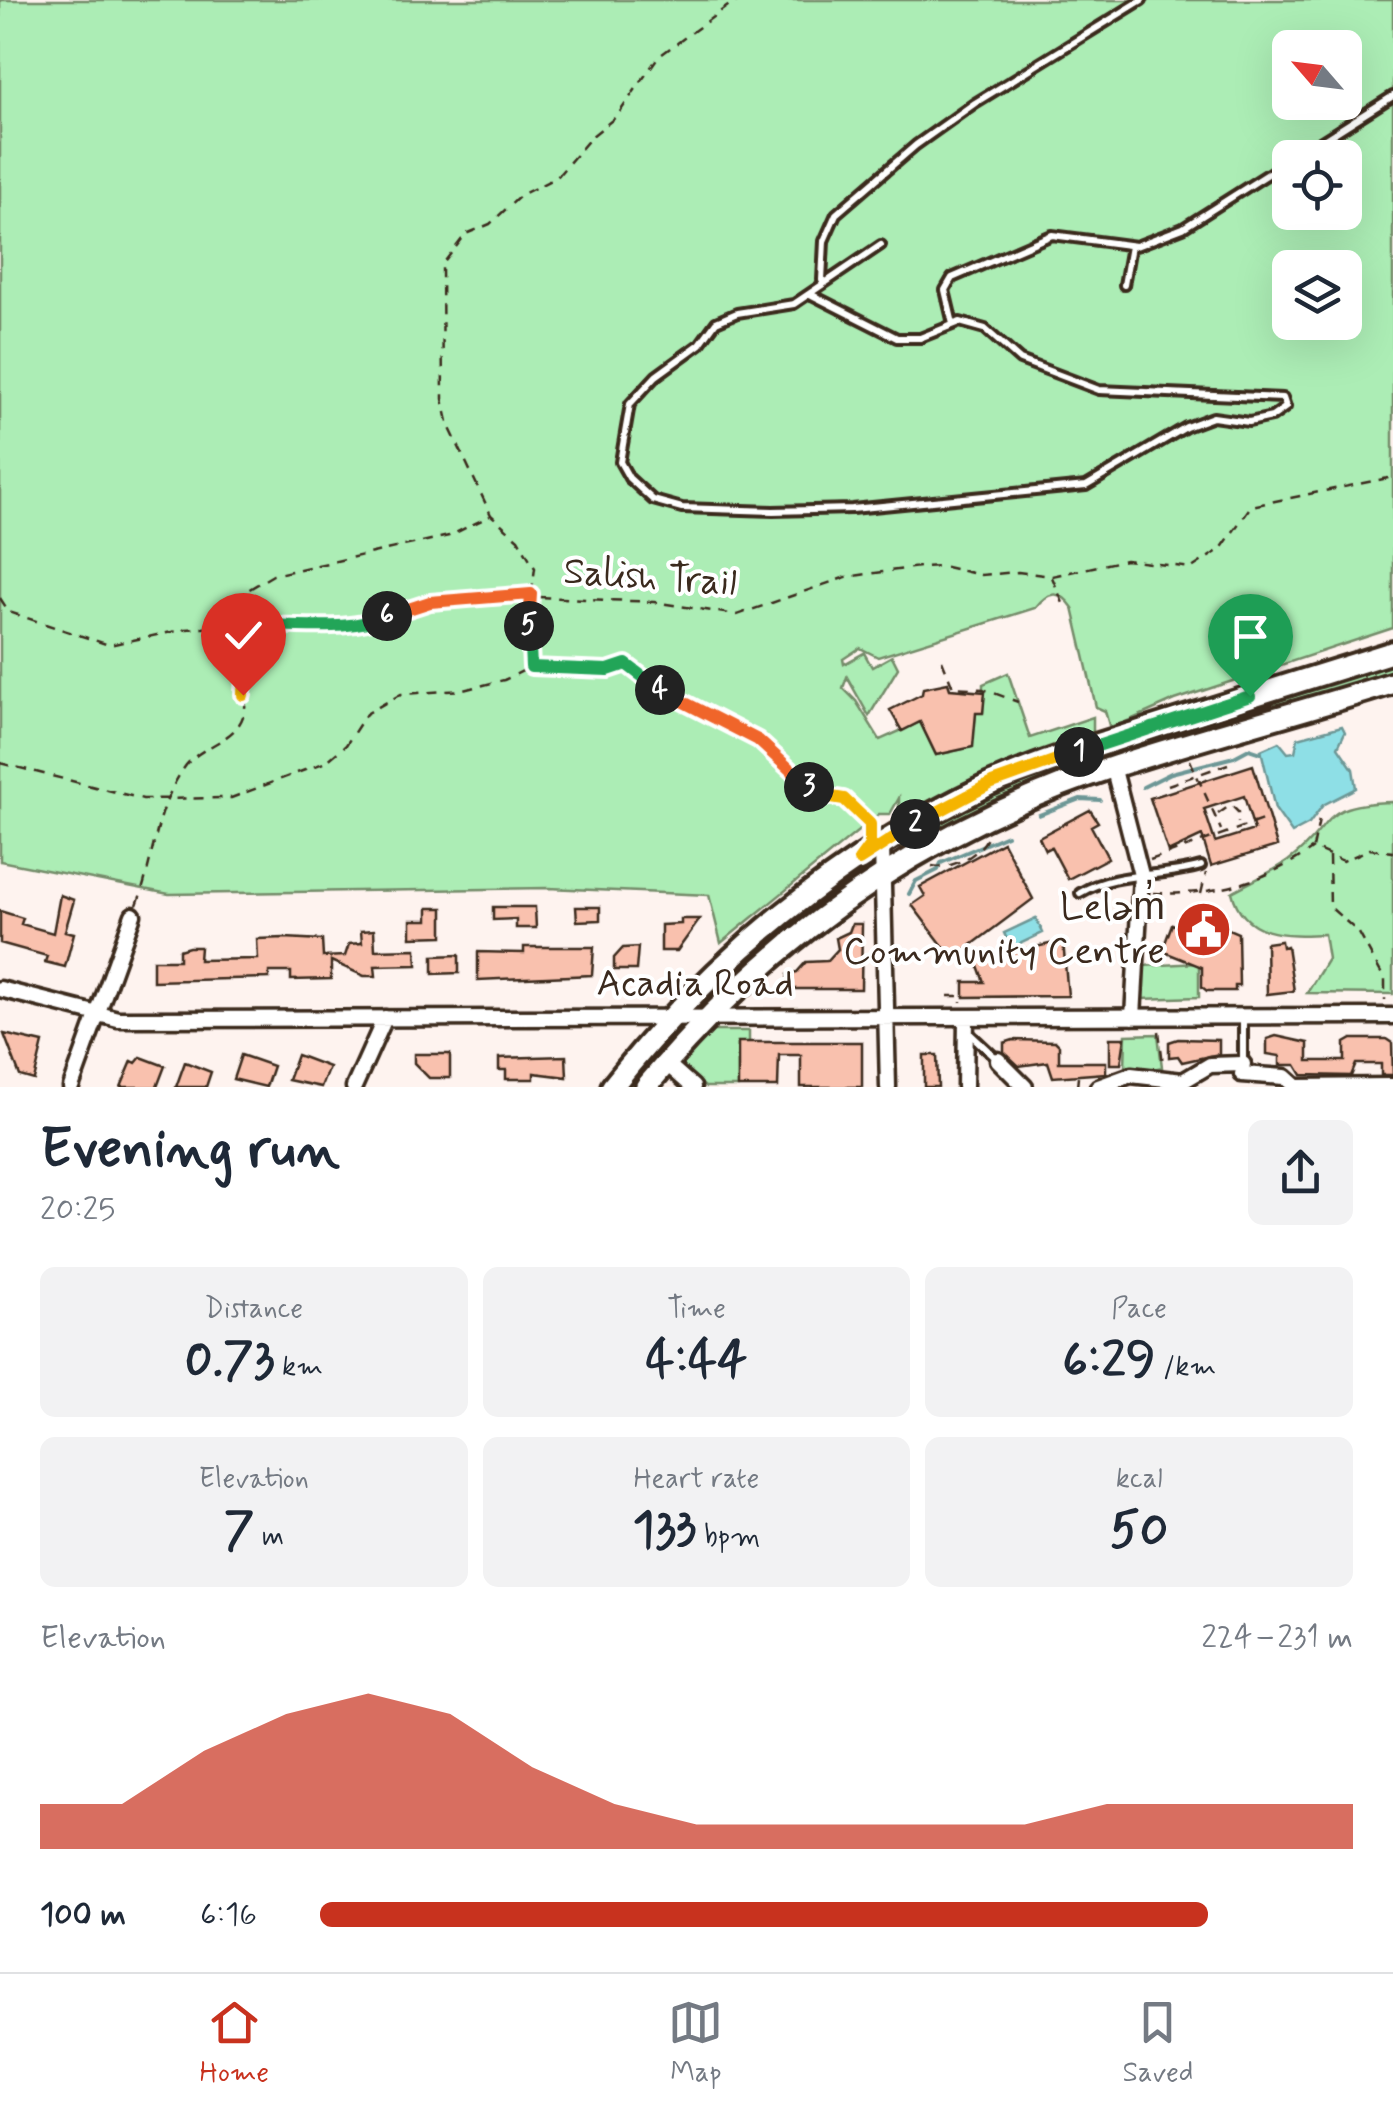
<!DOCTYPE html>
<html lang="en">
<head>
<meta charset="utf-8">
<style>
  body { margin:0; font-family:Mynerve,sans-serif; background:#f2f2f3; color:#1f2937; height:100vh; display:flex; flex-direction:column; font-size:38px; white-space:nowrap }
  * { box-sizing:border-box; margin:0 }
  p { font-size:32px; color:#747a83 }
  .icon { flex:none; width:55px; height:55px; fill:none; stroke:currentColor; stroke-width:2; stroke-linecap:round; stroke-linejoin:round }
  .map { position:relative; height:1087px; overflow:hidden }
  .side { display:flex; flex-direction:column; background:#fff; flex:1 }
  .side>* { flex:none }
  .needle { width:65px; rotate:298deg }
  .tools { position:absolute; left:1272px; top:30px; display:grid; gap:20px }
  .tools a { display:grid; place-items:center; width:90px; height:90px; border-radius:15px; background:#fff; box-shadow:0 10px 40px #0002; font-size:50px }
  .pin { position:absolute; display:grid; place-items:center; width:85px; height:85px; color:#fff; margin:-102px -42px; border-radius:50% 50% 50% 0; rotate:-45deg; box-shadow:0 0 10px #0007 }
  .pin .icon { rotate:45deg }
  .km { position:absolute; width:50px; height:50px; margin:-25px; border-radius:50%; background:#222; color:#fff; font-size:28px; line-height:50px; text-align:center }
  .round { display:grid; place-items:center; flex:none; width:105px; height:105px; border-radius:15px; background:#f2f2f3 }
  .overview { display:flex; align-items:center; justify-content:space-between; height:170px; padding:0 40px }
  h1 { font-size:55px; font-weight:800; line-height:75px }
  .figures { display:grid; grid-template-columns:repeat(3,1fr); gap:15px; height:170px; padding:10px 40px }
  .figures div { display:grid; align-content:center; border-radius:15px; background:#f2f2f3; text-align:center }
  .figures b { font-size:50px; font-weight:800 }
  .figures small { font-size:28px; font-weight:400 }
  .figures p { font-size:28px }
  .chart { height:280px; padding:20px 40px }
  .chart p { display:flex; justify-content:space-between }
  .chart svg { width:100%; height:180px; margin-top:10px; fill:#c8321e; opacity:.7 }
  ul { padding:0 40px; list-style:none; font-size:32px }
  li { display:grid; grid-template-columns:160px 120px 1fr; align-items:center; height:75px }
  li i { height:25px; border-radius:12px; background:#c8321e }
  .menu { display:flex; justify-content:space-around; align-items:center; height:140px; border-top:2px solid #e0e1e3; background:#fff; font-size:28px; color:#747a83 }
  .menu a { display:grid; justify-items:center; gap:5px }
  .menu .current { color:#c8321e }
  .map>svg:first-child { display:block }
  .green { fill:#acedb5; stroke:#748c6a; stroke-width:2.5; fill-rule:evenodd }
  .water { fill:#8edfe6; stroke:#6d9796; stroke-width:2.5 }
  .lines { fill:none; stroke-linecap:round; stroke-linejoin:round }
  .stream { stroke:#6d9796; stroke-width:4 }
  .building { fill:#f9c1ae; stroke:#3b2a1e; stroke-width:2.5; fill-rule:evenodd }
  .lane-casing { stroke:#3b2a1e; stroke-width:14 }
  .street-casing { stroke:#3b2a1e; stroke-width:21 }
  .secondary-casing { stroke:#3b2a1e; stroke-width:28 }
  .path { stroke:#3b2a1e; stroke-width:2.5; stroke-dasharray:10 8; stroke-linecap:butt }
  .lane { stroke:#fff; stroke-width:6 }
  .street { stroke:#fff; stroke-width:14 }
  .secondary { stroke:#fff; stroke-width:20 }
  .split-1-casing { stroke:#fff; stroke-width:20 }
  .split-2-casing { stroke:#fff; stroke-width:20 }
  .split-3-casing { stroke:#fff; stroke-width:20 }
  .split-4-casing { stroke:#fff; stroke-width:20 }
  .split-5-casing { stroke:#fff; stroke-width:20 }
  .split-6-casing { stroke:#fff; stroke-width:20 }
  .split-7-casing { stroke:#fff; stroke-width:20 }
  .split-8-casing { stroke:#fff; stroke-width:20 }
  .split-1 { stroke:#22a559; stroke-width:12 }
  .split-2 { stroke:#f5b400; stroke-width:12 }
  .split-3 { stroke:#f5b400; stroke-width:12 }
  .split-4 { stroke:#f0652b; stroke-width:12 }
  .split-5 { stroke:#22a559; stroke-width:12 }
  .split-6 { stroke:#f0652b; stroke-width:12 }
  .split-7 { stroke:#22a559; stroke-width:12 }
  .split-8 { stroke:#f5b400; stroke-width:12 }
  .labels { text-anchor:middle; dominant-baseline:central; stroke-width:8; stroke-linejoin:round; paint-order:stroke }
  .street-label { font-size:38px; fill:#3b2a1e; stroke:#fff }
  .poi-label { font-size:38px; fill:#3b2a1e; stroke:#fff; text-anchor:end }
</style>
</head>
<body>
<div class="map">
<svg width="1393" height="1087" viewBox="0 0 1393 1087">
  <rect width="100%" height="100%" fill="#fef3ef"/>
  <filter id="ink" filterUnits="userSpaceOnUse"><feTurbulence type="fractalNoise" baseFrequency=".01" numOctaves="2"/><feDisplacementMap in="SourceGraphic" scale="20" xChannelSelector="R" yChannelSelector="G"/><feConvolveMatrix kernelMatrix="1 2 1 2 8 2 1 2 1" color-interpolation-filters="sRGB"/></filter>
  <g filter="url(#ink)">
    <path class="green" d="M0 0H1393V628L1175 700 1110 729 1105 711 1096 707 1073 608C1060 589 1048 591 1035 608L878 657 860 648 843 659 844 664 864 653 872 667 892 656 898 668 869 716 847 677 843 688 856 701 880 740 920 722 936 755 972 747 976 713 983 712V684L1008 673 1030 738 1093 717V732L1005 766 899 817V798L890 814H879L721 943 709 895 548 888 169 894 0 861ZM1290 48H1345V102H1290ZM1290 158H1345V212H1290ZM1290 268H1345V322H1290Z
      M1393 656V676L1122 758 1119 753 1122 747 1141 740Z
      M1091 755 1098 761 894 857C907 828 1038 775 1073 759Z
      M1393 802V994L1307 993 1328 959 1324 934C1286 936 1243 937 1232 892 1250 882 1271 873 1288 861 1339 823 1315 804 1393 802Z
      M870 862 871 873 707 1010 688 1008 766 932Z
      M1199 963V997L1141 999 1142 966Z
      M680 1023 688 1028 638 1087H630L629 1072Z
      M710 1031H749V1043H738V1087H705L680 1065Z
      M1158 1034 1162 1067 1145 1071 1125 1068 1126 1035Z"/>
    <path class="water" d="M1342 726 1345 732 1338 747 1353 769 1356 788 1323 805 1309 824 1292 833 1275 809 1261 750 1279 742 1288 753 1295 752 1298 738Z
      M1036 918 1043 933 1011 948 1004 933Z"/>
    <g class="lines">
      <path class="stream" d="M1143 787 1171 773 1234 757 1249 749 1261 753
        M1039 815 1080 799 1100 800
        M909 894 916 881 938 870 941 863 1007 835"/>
    </g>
    <path class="building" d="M948 683 950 689 985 692 983 713H976L973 747 936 755 920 722 902 731 890 710 922 694 923 688Z
      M1253 765 1277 846 1211 866 1202 836 1168 852 1150 798ZM1244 796 1254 830 1215 842 1204 809Z
      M1090 810 1098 822 1091 826 1108 858 1068 879 1051 847 1045 850 1039 837Z
      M1003 842 1033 899 953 959 912 905 925 896 920 887Z
      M60 895 74 900 65 931 74 933 65 967 45 962 47 956 0 943V911L23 918 21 924 53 933Z
      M493 907H535L536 928H516V919L493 920Z
      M576 907H600V920L577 921Z
      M428 908H443V936L411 937V920H428Z
      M1193 914H1226V928L1238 933 1239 986H1235V991H1207L1202 987V967L1162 951 1172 924 1186 930Z
      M681 919H700L677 951H661V925L681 924Z
      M852 924H862L861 989H786L788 974 797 972 806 962 827 961 838 949 836 938 849 932Z
      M374 930 375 950 416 949 417 965 375 966 376 976H364L331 961V979L291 980V972H269V978L153 981V960H179V950L189 947H200L199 960 258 959 257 939 285 938 322 940 323 957 345 956 349 944 362 943 361 931Z
      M1063 941 1068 996 964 997V982H984L976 960Z
      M1281 941 1282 947 1287 946 1294 991 1267 994 1266 943Z
      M524 947H594L592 975 478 980V952L524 953Z
      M638 947 636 970H614V958L623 948Z
      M459 955V973L433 974V956Z
      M4 1034 43 1043 34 1080 20 1076Z
      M1276 1036 1308 1043V1061H1345V1043L1352 1039H1386L1392 1043 1393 1075H1381V1064H1356L1351 1076 1302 1075 1296 1065H1280V1056L1267 1054V1039Z
      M1110 1038H1125L1121 1064H1110Z
      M1178 1039 1219 1040V1054L1182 1062 1178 1056 1169 1057V1042Z
      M1013 1040 1055 1041 1059 1045V1062H1106V1073L1053 1077 1048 1062 1019 1066 1004 1052V1043Z
      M738 1042H862V1087H801V1055H779L778 1087H738Z
      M414 1054H450V1078H429L414 1063Z
      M241 1055 273 1066 266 1087 233 1079Z
      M297 1055 329 1067 321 1087 288 1080Z
      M924 1055H937L938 1087H924Z
      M566 1056 567 1077 534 1073V1079H506V1070H499V1058Z
      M141 1057 165 1066 157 1087H121L132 1061 136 1063Z
      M185 1062 211 1072 206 1087H176Z"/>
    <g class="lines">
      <defs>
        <path id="lane" d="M1295 158 1393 96
          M822 280 824 241 836 214 916 145 975 103 1142 0
          M1124 285 1131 246
          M812 295 897 338H920L960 322 985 329 1020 360 1099 390 1283 398 1286 407 1272 417 1249 422 1213 417 1186 427 1086 486 852 509 773 511 682 508 653 500 629 478 620 462 630 404 656 376 700 344 716 322 737 313 794 304 881 245
          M953 324 945 290 952 278 1052 235 1136 246 1183 228 1290 160
          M1080 893C1116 871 1162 878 1201 866
          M967 1031 998 1060
          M1243 1063V1017"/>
        <path id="street" d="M1113 766 1141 875 1133 1017
          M882 846 888 1087
          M0 989 118 1019 1393 1016
          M998 1060 1025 1087
          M666 1063 693 1087
          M1242 1074 1285 1077 1296 1087 1393 1086
          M71 1087 133 915
          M354 1087 385 1018
          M965 1087 966 1020
          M1098 1087 1131 1075 1183 1081 1210 1065 1243 1064"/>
        <path id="secondary" d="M612 1087C713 959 841 854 988 785 1040 761 1099 744 1153 727 1233 702 1313 677 1393 652
          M646 1087C772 935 927 827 1116 766 1208 736 1301 712 1393 683"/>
      </defs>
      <use href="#lane" class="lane-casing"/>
      <use href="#street" class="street-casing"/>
      <use href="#secondary" class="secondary-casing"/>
      <path class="path" d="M1052 577 1065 608
        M0 598 9 612 109 645 186 629 281 623 342 626 378 620 430 602 493 595 654 602 737 615 846 577 919 567 942 566 981 575 1018 572 1052 576 1125 560 1192 568 1221 549 1251 506 1393 477
        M942 660 953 687 983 689 1018 702
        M531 665 529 613 535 568 518 539 491 515 449 426 443 399 442 265 466 234 490 224 521 195 557 177 592 136 617 116 658 57 732 3 745 0
        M1190 760 1221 830
        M0 763 143 799 231 798 326 762 346 745 366 714 401 694 463 690 504 680 531 667 608 670 626 664 652 679 664 694 758 740 819 795 844 799 870 824 872 833
        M1168 785 1228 764
        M1218 814 1231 805 1238 812V823
        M1319 820 1313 848 1343 861 1370 849 1393 852
        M1329 856 1330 907 1359 933 1385 980V1000
        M1150 860 1268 818
        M932 866C951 870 979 855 987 838
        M1153 893C1212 896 1265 883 1313 848
        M1201 894 1206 873
        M137 905C154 860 155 809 184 768 199 745 237 742 244 713 254 670 220 637 241 594L273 575 449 536 490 516
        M1087 949 1099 957
        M948 996H961V1002
        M1159 1031 1163 1064
        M1077 1087 1078 1077"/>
      <use href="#lane" class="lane"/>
      <use href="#street" class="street"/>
      <use href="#secondary" class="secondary"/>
    </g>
  </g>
  <g class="lines" filter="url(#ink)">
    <defs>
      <path id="split-1" d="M1079 752 1250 696"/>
      <path id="split-2" d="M915 824 992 783 1079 752"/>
      <path id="split-3" d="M809 787 819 795 844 799 870 824V845L859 860 915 824"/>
      <path id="split-4" d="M660 690 758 740 809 787"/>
      <path id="split-5" d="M529 626 531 667 608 670 626 664 660 690"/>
      <path id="split-6" d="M387 616 430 602 531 594 529 626"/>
      <path id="split-7" d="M236 652 232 629C283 619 337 636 387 616"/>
      <path id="split-8" d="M236 652 244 669 243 695"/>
    </defs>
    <use href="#split-1" class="split-1-casing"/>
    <use href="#split-2" class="split-2-casing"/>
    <use href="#split-3" class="split-3-casing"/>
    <use href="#split-4" class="split-4-casing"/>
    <use href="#split-5" class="split-5-casing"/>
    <use href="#split-6" class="split-6-casing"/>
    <use href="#split-7" class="split-7-casing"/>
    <use href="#split-8" class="split-8-casing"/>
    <use href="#split-1" class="split-1"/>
    <use href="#split-2" class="split-2"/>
    <use href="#split-3" class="split-3"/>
    <use href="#split-4" class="split-4"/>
    <use href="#split-5" class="split-5"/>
    <use href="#split-6" class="split-6"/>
    <use href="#split-7" class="split-7"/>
    <use href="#split-8" class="split-8"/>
  </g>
  <defs>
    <symbol id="civic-disc" viewBox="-11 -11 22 22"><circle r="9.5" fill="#c8321e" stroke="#fff"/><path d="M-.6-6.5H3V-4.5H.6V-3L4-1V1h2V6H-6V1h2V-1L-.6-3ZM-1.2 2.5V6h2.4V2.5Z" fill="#fff"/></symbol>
  </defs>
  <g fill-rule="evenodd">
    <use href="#civic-disc" x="1172" y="898" width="63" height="63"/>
  </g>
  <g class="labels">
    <g class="street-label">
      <text transform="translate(650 578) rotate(4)">Salish Trail</text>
      <text x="695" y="984">Acadia Road</text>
    </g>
    <g class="poi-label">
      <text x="1165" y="908">Leləm̓<tspan x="1165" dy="44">Community Centre</tspan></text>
    </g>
  </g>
</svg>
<div class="tools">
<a><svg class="needle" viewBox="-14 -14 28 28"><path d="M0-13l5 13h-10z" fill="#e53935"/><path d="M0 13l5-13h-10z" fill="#747a83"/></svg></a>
<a><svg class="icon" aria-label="locate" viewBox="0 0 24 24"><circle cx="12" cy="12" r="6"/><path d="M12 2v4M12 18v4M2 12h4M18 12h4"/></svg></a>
<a><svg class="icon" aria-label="layers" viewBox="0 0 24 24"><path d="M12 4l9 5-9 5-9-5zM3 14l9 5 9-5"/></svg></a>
</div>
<div class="pin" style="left:1250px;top:696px;background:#1e9e55"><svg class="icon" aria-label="arrive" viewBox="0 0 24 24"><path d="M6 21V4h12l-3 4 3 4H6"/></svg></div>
<div class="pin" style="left:243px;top:695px;background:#d93025"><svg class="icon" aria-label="check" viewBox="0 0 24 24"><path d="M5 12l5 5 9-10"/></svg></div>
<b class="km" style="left:1079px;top:752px">1</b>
<b class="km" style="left:915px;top:824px">2</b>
<b class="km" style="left:809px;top:787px">3</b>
<b class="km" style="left:660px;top:690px">4</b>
<b class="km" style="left:529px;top:626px">5</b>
<b class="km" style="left:387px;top:616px">6</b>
</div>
<section class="side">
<div class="overview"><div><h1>Evening run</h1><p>20:25</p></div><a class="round"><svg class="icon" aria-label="share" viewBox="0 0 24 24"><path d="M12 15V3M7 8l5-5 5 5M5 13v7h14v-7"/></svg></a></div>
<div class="figures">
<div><p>Distance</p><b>0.73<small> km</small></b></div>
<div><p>Time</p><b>4:44</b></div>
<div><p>Pace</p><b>6:29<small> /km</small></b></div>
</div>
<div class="figures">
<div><p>Elevation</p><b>7<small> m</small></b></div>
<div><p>Heart rate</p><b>133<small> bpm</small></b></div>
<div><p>kcal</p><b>50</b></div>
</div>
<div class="chart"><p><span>Elevation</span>224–231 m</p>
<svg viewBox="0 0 160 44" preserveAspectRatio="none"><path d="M0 44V33L10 33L20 20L30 11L40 6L50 11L60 24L70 33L80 38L90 38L100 38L110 38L120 38L130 33L140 33L150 33L160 33V44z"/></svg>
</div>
<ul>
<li><b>100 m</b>6:16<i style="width:86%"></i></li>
</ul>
</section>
<nav class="menu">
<a class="current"><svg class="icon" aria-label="home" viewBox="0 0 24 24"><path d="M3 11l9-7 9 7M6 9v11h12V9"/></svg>Home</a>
<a><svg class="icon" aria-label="map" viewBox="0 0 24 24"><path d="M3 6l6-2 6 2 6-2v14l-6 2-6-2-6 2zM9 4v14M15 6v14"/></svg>Map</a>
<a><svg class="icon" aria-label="saved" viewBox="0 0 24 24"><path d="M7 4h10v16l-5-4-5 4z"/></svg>Saved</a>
</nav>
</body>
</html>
